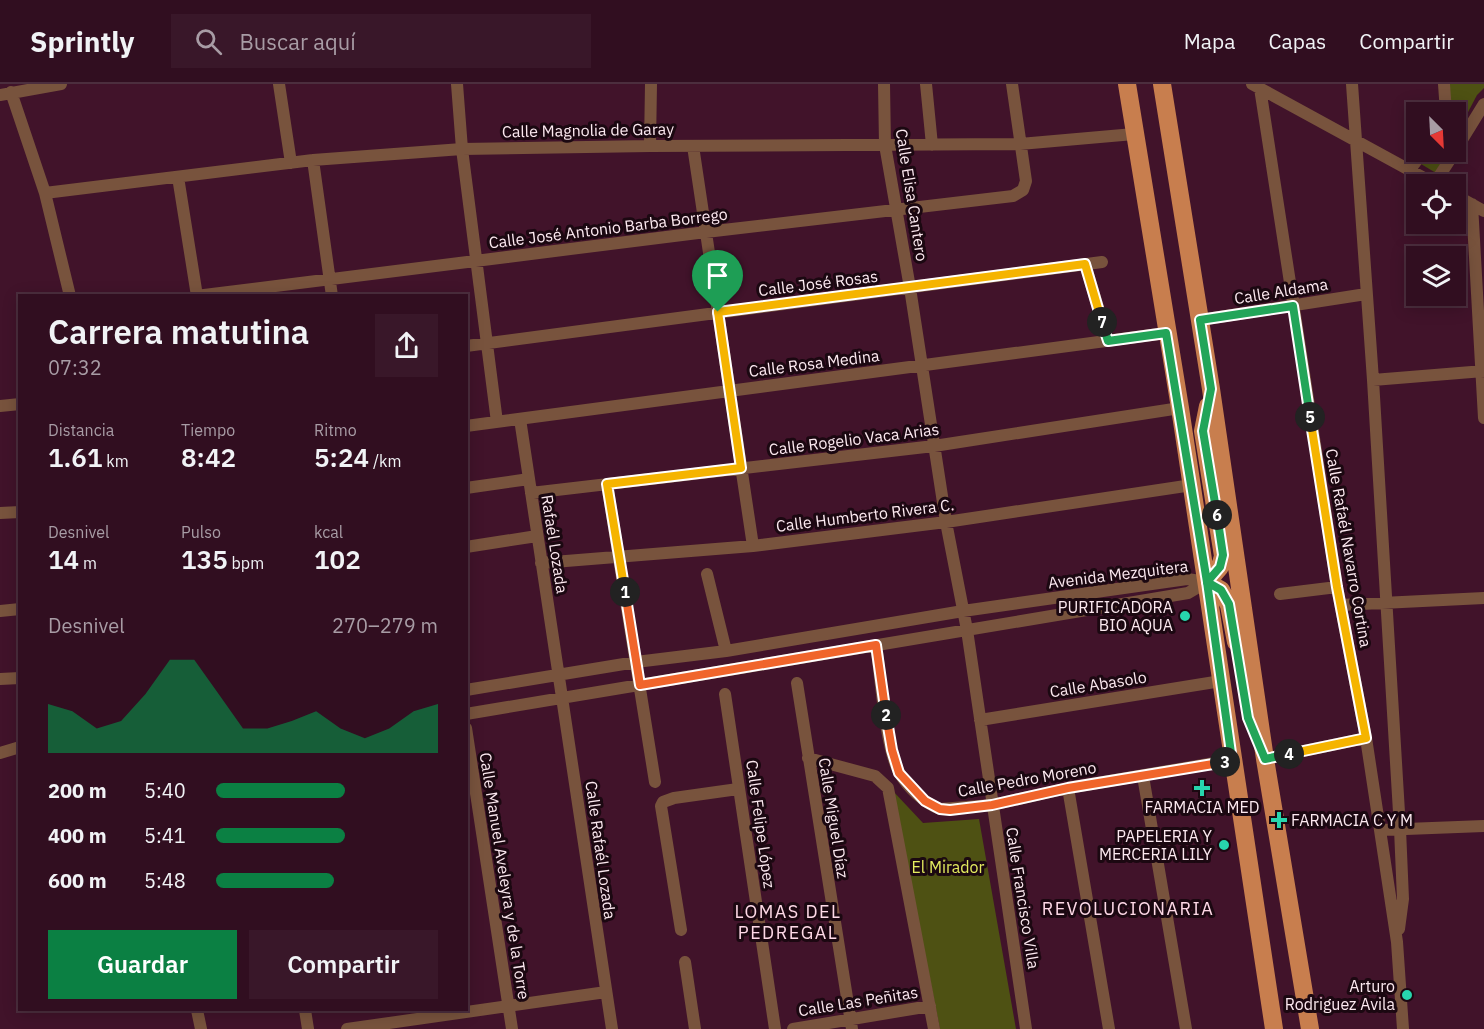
<!DOCTYPE html>
<html lang="es">
<head>
<meta charset="utf-8">
<style>
  body { margin:0; font-family:"IBM Plex Sans",sans-serif; background:#391729; color:#f1f3f6; height:100vh; display:flex; flex-direction:column; font-size:22px; white-space:nowrap }
  * { box-sizing:border-box; margin:0 }
  p { font-size:20px; color:#a89ca5 }
  .icon { flex:none; width:33px; height:33px; fill:none; stroke:currentColor; stroke-width:2; stroke-linecap:round; stroke-linejoin:round }
  .map { position:relative; flex:1; overflow:hidden }
  .drawer { position:absolute; left:18px; top:210px; width:450px; height:717px; display:flex; flex-direction:column; background:#310e20; border-radius:0px; box-shadow:0 3px 15px #0003,0 0 0 2px #4c2e3e }
  .drawer>* { flex:none }
  .needle { width:39px; rotate:156deg }
  .fabs { position:absolute; left:1406px; top:18px; display:grid; gap:12px }
  .fabs a { display:grid; place-items:center; width:60px; height:60px; border-radius:0px; background:#310e20; box-shadow:0 3px 15px #0003,0 0 0 2px #4c2e3e; font-size:30px }
  .pin { position:absolute; display:grid; place-items:center; width:51px; height:51px; color:#fff; margin:-62px -26px; border-radius:50% 50% 50% 0; rotate:-45deg; box-shadow:0 0 6px #0007 }
  .pin .icon { rotate:45deg }
  .km { position:absolute; width:30px; height:30px; margin:-15px; border-radius:50%; background:#222; color:#fff; font-size:16px; line-height:30px; text-align:center }
  .round { display:grid; place-items:center; flex:none; width:63px; height:63px; border-radius:0px; background:#391729 }
  .summary { display:flex; align-items:center; justify-content:space-between; height:102px; padding:0 30px }
  h1 { font-size:33px; font-weight:600; line-height:45px }
  .figures { display:grid; grid-template-columns:repeat(3,1fr); gap:9px; height:102px; padding:6px 30px }
  .figures div { display:grid; align-content:center }
  .figures b { font-size:26px; font-weight:600 }
  .figures small { font-size:16px; font-weight:400 }
  .figures p { font-size:16px }
  .chart { height:168px; padding:12px 30px }
  .chart p { display:flex; justify-content:space-between }
  .chart svg { width:100%; height:108px; margin-top:6px; fill:#0b8043; opacity:.7 }
  .cta { display:flex; gap:12px; margin-top:auto; padding:12px 30px }
  .cta a { flex:1; height:69px; border-radius:0px; background:#0b8043; color:#fff; font-size:24px; font-weight:600; line-height:69px; text-align:center }
  .cta a+a { background:#391729; color:#f1f3f6 }
  ul { padding:0 30px; list-style:none; font-size:20px }
  li { display:grid; grid-template-columns:96px 72px 1fr; align-items:center; height:45px }
  li i { height:15px; border-radius:8px; background:#0b8043 }
  header { display:flex; align-items:center; gap:36px; box-sizing:border-box; height:84px; padding:0 30px; background:#310e20; border-bottom:2px solid #4c2e3e }
  header strong { font-size:28px }
  nav { display:flex; gap:33px; margin-inline-start:auto; font-size:21px }
  .search { width:420px; height:54px; background:#391729; display:flex; align-items:center; gap:15px; box-sizing:border-box; padding:0 21px; border-radius:0px; color:#a89ca5; font-size:22px }
  .map>svg:first-child { display:block }
  .green { fill:#4e5113 }
  .lines { fill:none; stroke-linecap:round; stroke-linejoin:round }
  .street { stroke:#78533d; stroke-width:12 }
  .primary { stroke:#c87e4e; stroke-width:18 }
  .split-1-casing { stroke:#fff; stroke-width:12 }
  .split-2-casing { stroke:#fff; stroke-width:12 }
  .split-3-casing { stroke:#fff; stroke-width:12 }
  .split-4-casing { stroke:#fff; stroke-width:12 }
  .split-5-casing { stroke:#fff; stroke-width:12 }
  .split-6-casing { stroke:#fff; stroke-width:12 }
  .split-7-casing { stroke:#fff; stroke-width:12 }
  .split-8-casing { stroke:#fff; stroke-width:12 }
  .split-1 { stroke:#f5b400; stroke-width:8 }
  .split-2 { stroke:#f0652b; stroke-width:8 }
  .split-3 { stroke:#f0652b; stroke-width:8 }
  .split-4 { stroke:#22a559; stroke-width:8 }
  .split-5 { stroke:#f5b400; stroke-width:8 }
  .split-6 { stroke:#22a559; stroke-width:8 }
  .split-7 { stroke:#22a559; stroke-width:8 }
  .split-8 { stroke:#f5b400; stroke-width:8 }
  .poi-dot { fill:#27d5ad; stroke:#1b0811; stroke-width:2 }
  .labels { text-anchor:middle; dominant-baseline:central; stroke-width:6; stroke-linejoin:round; paint-order:stroke }
  .street-label { font-size:16px; fill:#fce9f0; stroke:#1b0811 }
  .poi-label { font-size:16px; fill:#fce9f0; stroke:#1b0811; text-anchor:end }
  .park-label { font-size:16px; fill:#e4ec5f; stroke:#1b0811 }
  .neighbourhood-label { font-size:18px; letter-spacing:1.5px; fill:#fed9e7; stroke:#1b0811 }
</style>
</head>
<body>
<header>
<strong>Sprintly</strong>
<div class="search"><svg class="icon" aria-label="search" viewBox="0 0 24 24"><circle cx="10" cy="10" r="6"/><path d="M15 15l6 6"/></svg>Buscar aquí</div>
<nav><a>Mapa</a><a>Capas</a><a>Compartir</a></nav>
</header>
<div class="map">
<svg width="1484" height="945" viewBox="0 0 1484 945">
  <rect width="100%" height="100%" fill="#41132a"/>
  <path class="green" d="M1448 0H1484V4L1477 11 1455 53V28H1450Z
    M1428 68H1447L1436 89 1421 80Z
    M892 706 923 739 979 735 1016 945H940Z"/>
  <g class="lines">
    <path class="street" d="M279 0 291 79
      M457 0 462 65 497 338
      M884 0 885 61 910 204 946 438 967 546 1026 945
      M926 0 932 61
      M1252 0 1435 100
      M1352 0 1373 296 1400 745 1403 815 1399 845
      M1444 0 1446 28
      M1260 4 1337 503 1366 654 1380 746 1397 858 1403 945
      M11 8 45 109 70 212
      M0 11 61 0
      M650 62 651 0
      M693 62 753 462
      M1455 67 1484 20
      M313 76 332 212
      M1409 87 1423 68
      M178 93 197 212
      M1434 100 1455 68
      M45 109 313 76 462 65 650 62 1020 60 1134 50
      M1455 111 1484 127
      M1472 120 1484 334
      M1085 180 1108 257
      M196 212 706 148 1013 112 1023 106 1026 97 1012 0
      M1200 236 1366 210
      M466 262 1102 178
      M1373 296 1484 287
      M0 322 20 320
      M520 335 612 945
      M466 342 1166 249
      M607 400 655 698
      M466 404 529 395
      M531 409 934 362 1180 324
      M0 429 20 428
      M466 463 537 452
      M541 479 753 462 946 438 1192 401
      M707 490 726 567
      M1280 510 1337 503
      M1341 521 1484 514
      M0 527 20 525
      M876 561C881 593 885 662 899 688 907 703 924 719 940 725L992 721 1068 704 1232 676
      M0 595 20 594
      M797 599 852 945
      M466 606 636 578 726 567 963 527 1187 495 1207 498
      M725 610 775 945
      M466 630 1188 509 1207 498
      M980 636 1221 597
      M466 644 512 945
      M0 669 20 663
      M808 674 875 692 888 704 934 945
      M1265 675 1366 654
      M1143 692 1186 945
      M1068 704 1109 945
      M1380 746 1484 742
      M681 846 661 722 663 718 674 714 738 705
      M685 878 695 945
      M197 926 201 945
      M305 926 308 945
      M347 945 606 908
      M793 945 930 922"/>
    <path class="primary" d="M1127 0 1180 324 1274 945
      M1162 0 1211 305 1265 675 1310 945
      M1208 322 1203 347 1223 472 1220 483 1207 498 1221 506 1229 521 1236 558"/>
  </g>
  <g class="lines">
    <defs>
      <path id="split-1" d="M625 508 607 400 741 384 718 228"/>
      <path id="split-2" d="M625 508 640 601 876 561 886 631"/>
      <path id="split-3" d="M886 631 892 666 899 689 925 717 940 725 950 726 992 721 1068 704 1225 678"/>
      <path id="split-4" d="M1225 678 1232 676 1207 498 1221 506 1229 520 1248 634 1265 675 1289 670"/>
      <path id="split-5" d="M1289 670 1366 654 1337 503 1310 333"/>
      <path id="split-6" d="M1217 431 1203 347 1211 305 1200 236 1293 222 1310 333"/>
      <path id="split-7" d="M1102 238 1108 257 1166 249 1207 498 1220 483 1223 471 1217 431"/>
      <path id="split-8" d="M718 228 1085 180 1102 238"/>
    </defs>
    <use href="#split-1" class="split-1-casing"/>
    <use href="#split-2" class="split-2-casing"/>
    <use href="#split-3" class="split-3-casing"/>
    <use href="#split-4" class="split-4-casing"/>
    <use href="#split-5" class="split-5-casing"/>
    <use href="#split-6" class="split-6-casing"/>
    <use href="#split-7" class="split-7-casing"/>
    <use href="#split-8" class="split-8-casing"/>
    <use href="#split-1" class="split-1"/>
    <use href="#split-2" class="split-2"/>
    <use href="#split-3" class="split-3"/>
    <use href="#split-4" class="split-4"/>
    <use href="#split-5" class="split-5"/>
    <use href="#split-6" class="split-6"/>
    <use href="#split-7" class="split-7"/>
    <use href="#split-8" class="split-8"/>
  </g>
  <g class="poi-dot">
    <circle cx="1185" cy="532" r="6"/>
    <path d="M1199 695h6v6h6v6h-6v6h-6v-6h-6v-6h6z"/>
    <path d="M1276 727h6v6h6v6h-6v6h-6v-6h-6v-6h6z"/>
    <circle cx="1224" cy="761" r="6"/>
    <circle cx="1407" cy="911" r="6"/>
  </g>
  <g class="labels">
    <g class="street-label">
      <text transform="translate(588 46) rotate(-1)">Calle Magnolia de Garay</text>
      <text transform="translate(912 111) rotate(81)">Calle Elisa Cantero</text>
      <text transform="translate(608 144) rotate(-7)">Calle José Antonio Barba Borrego</text>
      <text transform="translate(818 199) rotate(-7)">Calle José Rosas</text>
      <text transform="translate(1281 207) rotate(-9)">Calle Aldama</text>
      <text transform="translate(814 279) rotate(-7)">Calle Rosa Medina</text>
      <text transform="translate(854 355) rotate(-7)">Calle Rogelio Vaca Arias</text>
      <text transform="translate(865 431) rotate(-7)">Calle Humberto Rivera C.</text>
      <text transform="translate(555 460) rotate(81)">Rafaél Lozada</text>
      <text transform="translate(1349 464) rotate(80)">Calle Rafaél Navarro Cortina</text>
      <text transform="translate(1118 490) rotate(-7)">Avenida Mezquitera</text>
      <text transform="translate(1098 600) rotate(-9)">Calle Abasolo</text>
      <text transform="translate(1027 695) rotate(-10)">Calle Pedro Moreno</text>
      <text transform="translate(834 734) rotate(81)">Calle Miguel Díaz</text>
      <text transform="translate(761 740) rotate(82)">Calle Felipe López</text>
      <text transform="translate(601 766) rotate(82)">Calle Rafaél Lozada</text>
      <text transform="translate(505 792) rotate(81)">Calle Manuel Aveleyra y de la Torre</text>
      <text transform="translate(1023 814) rotate(81)">Calle Francisco Villa</text>
      <text transform="translate(858 917) rotate(-9)">Calle Las Peñitas</text>
    </g>
    <g class="poi-label">
      <text x="1173" y="523">PURIFICADORA<tspan x="1173" dy="18">BIO AQUA</tspan></text>
      <text x="1202" y="723" text-anchor="middle">FARMACIA MED</text>
      <text x="1291" y="736" text-anchor="start">FARMACIA C Y M</text>
      <text x="1212" y="752">PAPELERIA Y<tspan x="1212" dy="18">MERCERIA LILY</tspan></text>
      <text x="1395" y="902">Arturo<tspan x="1395" dy="18">Rodriguez Avila</tspan></text>
    </g>
    <g class="park-label">
      <text x="948" y="783">El Mirador</text>
    </g>
    <g class="neighbourhood-label">
      <text x="1128" y="824">REVOLUCIONARIA</text>
      <text x="788" y="827">LOMAS DEL<tspan x="788" dy="21">PEDREGAL</tspan></text>
    </g>
  </g>
</svg>
<div class="fabs">
<a><svg class="needle" viewBox="-14 -14 28 28"><path d="M0-13l5 13h-10z" fill="#e53935"/><path d="M0 13l5-13h-10z" fill="#a89ca5"/></svg></a>
<a><svg class="icon" aria-label="locate" viewBox="0 0 24 24"><circle cx="12" cy="12" r="6"/><path d="M12 2v4M12 18v4M2 12h4M18 12h4"/></svg></a>
<a><svg class="icon" aria-label="layers" viewBox="0 0 24 24"><path d="M12 4l9 5-9 5-9-5zM3 14l9 5 9-5"/></svg></a>
</div>
<div class="pin" style="left:718px;top:228px;background:#1e9e55"><svg class="icon" aria-label="arrive" viewBox="0 0 24 24"><path d="M6 21V4h12l-3 4 3 4H6"/></svg></div>
<b class="km" style="left:625px;top:508px">1</b>
<b class="km" style="left:886px;top:631px">2</b>
<b class="km" style="left:1225px;top:678px">3</b>
<b class="km" style="left:1289px;top:670px">4</b>
<b class="km" style="left:1310px;top:333px">5</b>
<b class="km" style="left:1217px;top:431px">6</b>
<b class="km" style="left:1102px;top:238px">7</b>
<section class="drawer">
<div class="summary"><div><h1>Carrera matutina</h1><p>07:32</p></div><a class="round"><svg class="icon" aria-label="share" viewBox="0 0 24 24"><path d="M12 15V3M7 8l5-5 5 5M5 13v7h14v-7"/></svg></a></div>
<div class="figures">
<div><p>Distancia</p><b>1.61<small> km</small></b></div>
<div><p>Tiempo</p><b>8:42</b></div>
<div><p>Ritmo</p><b>5:24<small> /km</small></b></div>
</div>
<div class="figures">
<div><p>Desnivel</p><b>14<small> m</small></b></div>
<div><p>Pulso</p><b>135<small> bpm</small></b></div>
<div><p>kcal</p><b>102</b></div>
</div>
<div class="chart"><p><span>Desnivel</span>270–279 m</p>
<svg viewBox="0 0 160 44" preserveAspectRatio="none"><path d="M0 44V24L10 27L20 34L30 31L40 20L50 6L60 6L70 20L80 34L90 34L100 31L110 27L120 34L130 38L140 34L150 27L160 24V44z"/></svg>
</div>
<ul>
<li><b>200 m</b>5:40<i style="width:58%"></i></li>
<li><b>400 m</b>5:41<i style="width:58%"></i></li>
<li><b>600 m</b>5:48<i style="width:53%"></i></li>
</ul>
<div class="cta"><a>Guardar</a><a>Compartir</a></div>
</section>
</div>
</body>
</html>
